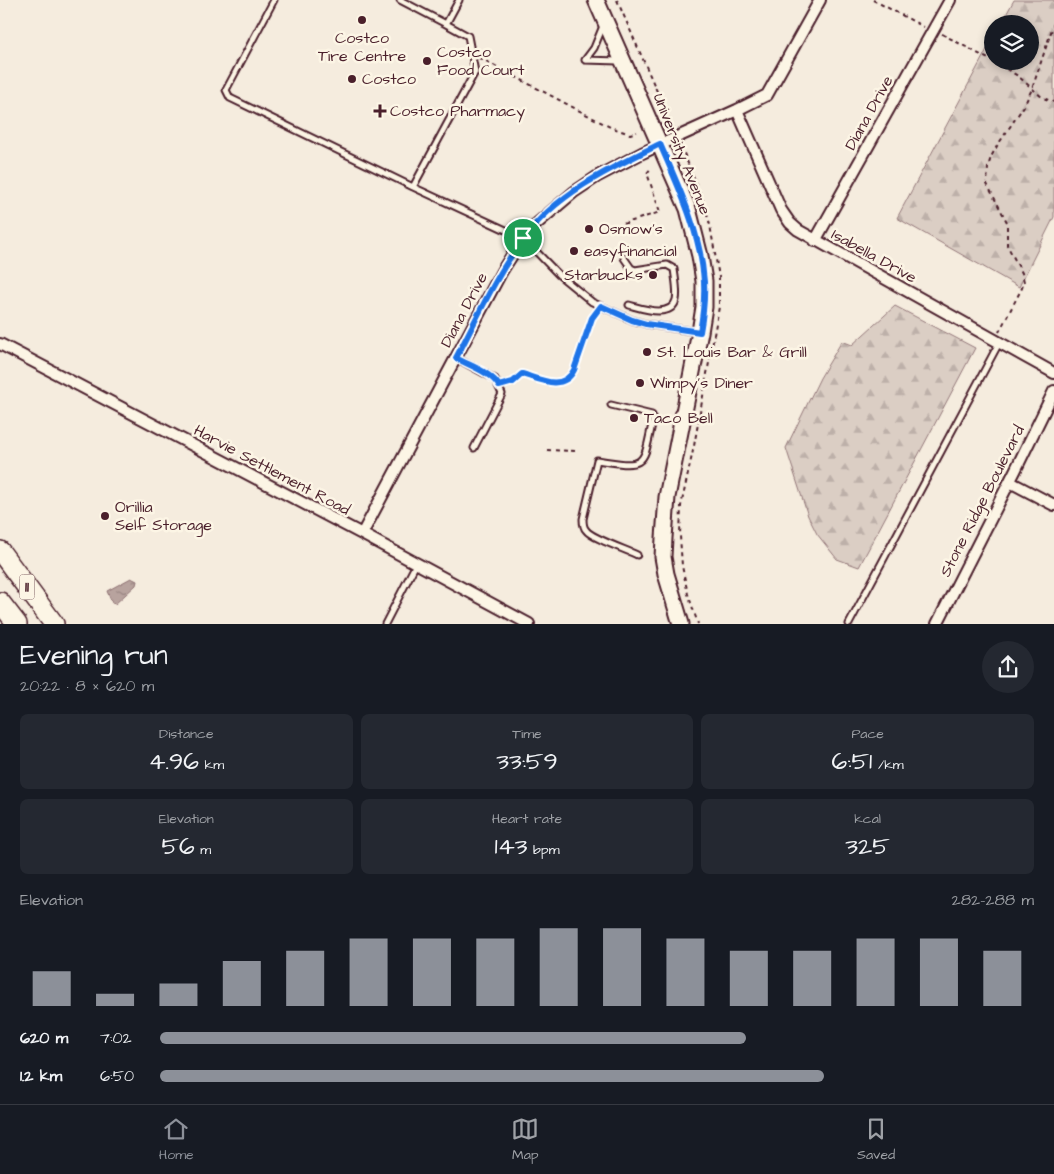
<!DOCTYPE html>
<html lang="en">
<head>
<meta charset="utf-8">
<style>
  body { margin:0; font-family:"Architects Daughter",sans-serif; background:#242831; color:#f1f3f6; height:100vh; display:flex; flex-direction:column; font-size:19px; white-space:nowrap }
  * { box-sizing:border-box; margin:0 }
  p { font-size:16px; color:#9ea1a6 }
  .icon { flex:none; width:28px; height:28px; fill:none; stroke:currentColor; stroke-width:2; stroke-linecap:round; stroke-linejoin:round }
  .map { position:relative; height:624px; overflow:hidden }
  .side { display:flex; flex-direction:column; background:#171b24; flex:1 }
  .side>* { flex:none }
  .controls { position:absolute; left:984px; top:15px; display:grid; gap:10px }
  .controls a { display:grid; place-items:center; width:55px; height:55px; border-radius:50%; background:#171b24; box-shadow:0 2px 8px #0003; font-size:25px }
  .pin { position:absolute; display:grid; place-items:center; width:42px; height:42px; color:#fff; margin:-21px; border:2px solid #fff; border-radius:50%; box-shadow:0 1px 5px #0007 }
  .round { display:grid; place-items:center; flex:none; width:52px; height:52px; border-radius:26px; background:#242831 }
  .head { display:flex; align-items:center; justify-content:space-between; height:85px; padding:0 20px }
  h1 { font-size:28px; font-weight:600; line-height:38px }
  .figures { display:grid; grid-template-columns:repeat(3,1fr); gap:8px; height:85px; padding:5px 20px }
  .figures div { display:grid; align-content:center; border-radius:8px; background:#242831; text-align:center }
  .figures b { font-size:25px; font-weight:600 }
  .figures small { font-size:14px; font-weight:400 }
  .figures p { font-size:14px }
  .chart { height:140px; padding:10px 20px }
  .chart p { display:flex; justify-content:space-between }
  .chart svg { width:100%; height:90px; margin-top:5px; stroke:#8c9099; stroke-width:6 }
  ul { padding:0 20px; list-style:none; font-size:16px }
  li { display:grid; grid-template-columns:80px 60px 1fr; align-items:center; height:38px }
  li i { height:12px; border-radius:6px; background:#8c9099 }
  .dock { display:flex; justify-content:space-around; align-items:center; height:70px; border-top:1px solid #363941; background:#171b24; font-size:14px; color:#9ea1a6 }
  .dock a { display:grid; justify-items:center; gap:2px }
  .dock .selected { color:#8c9099 }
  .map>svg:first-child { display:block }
  .forest { fill:url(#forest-firs); stroke:#927678 }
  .water { fill:url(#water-ripples); stroke:#8c6e70 }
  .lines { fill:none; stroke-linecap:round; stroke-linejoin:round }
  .lane-casing { stroke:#4a1f2b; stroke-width:9 }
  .street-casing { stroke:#4a1f2b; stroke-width:14 }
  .secondary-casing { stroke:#4a1f2b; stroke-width:19 }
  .highway-casing { stroke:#4a1f2b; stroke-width:22 }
  .path { stroke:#4a1f2b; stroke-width:2; stroke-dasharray:4 4; stroke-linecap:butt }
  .lane { stroke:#fcf5e5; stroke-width:5 }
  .street { stroke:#fcf5e5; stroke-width:10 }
  .secondary { stroke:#fcf5e5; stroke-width:15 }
  .highway { stroke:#fcf5e5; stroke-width:19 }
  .route-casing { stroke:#fff; stroke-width:10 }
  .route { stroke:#1a73e8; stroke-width:6 }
  .poi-dot { fill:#4a1f2b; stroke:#fcf5e5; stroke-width:2 }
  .labels { text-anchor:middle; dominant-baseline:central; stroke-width:5; stroke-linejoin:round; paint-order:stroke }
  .shield { fill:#fcf5e5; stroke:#7f5f63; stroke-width:1 }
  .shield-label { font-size:15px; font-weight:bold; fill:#4a1f2b }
  .poi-label { font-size:16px; fill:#4a1f2b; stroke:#fcf5e5; text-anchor:start }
  .street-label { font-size:16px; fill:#4a1f2b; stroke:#fcf5e5 }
</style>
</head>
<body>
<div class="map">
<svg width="1054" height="624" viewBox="0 0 1054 624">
  <defs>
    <pattern id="forest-firs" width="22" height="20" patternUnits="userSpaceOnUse" patternTransform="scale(1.25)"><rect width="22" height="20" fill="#dbcec4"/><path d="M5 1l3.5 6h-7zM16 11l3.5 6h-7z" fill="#bdb0a9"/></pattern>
    <pattern id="water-ripples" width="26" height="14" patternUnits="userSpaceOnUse" patternTransform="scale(1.25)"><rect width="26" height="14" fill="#b8a39e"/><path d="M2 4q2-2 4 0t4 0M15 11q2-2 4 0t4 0" fill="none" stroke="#988481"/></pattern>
  </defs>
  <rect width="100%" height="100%" fill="#f5ecde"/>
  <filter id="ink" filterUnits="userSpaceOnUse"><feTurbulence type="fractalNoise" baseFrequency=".02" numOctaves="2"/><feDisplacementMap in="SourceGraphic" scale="10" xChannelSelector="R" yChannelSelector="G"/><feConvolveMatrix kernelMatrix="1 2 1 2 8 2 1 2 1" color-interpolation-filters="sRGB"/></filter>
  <g filter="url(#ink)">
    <path class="forest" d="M1014 0H1054V217L1019 287 897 218 992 40V61H1030V24H1001Z
      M895 306 975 348 859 567 837 559 817 534 808 516 786 448 820 378 842 341 852 345Z"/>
    <path class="water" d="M131 578 137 581 136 585 115 604 112 603 107 591Z"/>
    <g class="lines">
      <defs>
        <path id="lane" d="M274 0 226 90 230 98 413 187
          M400 0 446 24 459 0
          M446 24 468 36 475 72 413 187 523 238 559 275 592 302 632 320 646 324 699 332
          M585 60 594 48 603 26
          M585 60 619 61
          M624 258 631 268 635 270 667 265 674 269C675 278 678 291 676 300 671 319 641 308 629 305
          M456 358 495 379 502 394 474 448
          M611 405 652 415 653 419C643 467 647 468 597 460L583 519C583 523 583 527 586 530 591 538 627 550 637 555
          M385 624 416 564
          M849 624 999 343"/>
        <path id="street" d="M737 110 781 210 790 223 798 230 1054 373
          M815 241 950 0
          M0 344 362 534 529 624
          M1010 482 1054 505
          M362 534 502 271 523 238 534 226 574 192 598 176 642 153 737 110 767 95 820 0
          M937 624 1015 471 1054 391"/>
        <path id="secondary" d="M596 0 688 209 700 256 704 281V307L700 332 667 497 664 538 663 557 666 574 681 624"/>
        <path id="highway" d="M0 551 54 624
          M0 602 17 624"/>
      </defs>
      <use href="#lane" class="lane-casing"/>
      <use href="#street" class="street-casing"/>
      <use href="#secondary" class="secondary-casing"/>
      <use href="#highway" class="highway-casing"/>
      <path class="path" d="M617 0 673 128
        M873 0 924 27
        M942 34 992 61
        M479 58 484 60 610 127 630 134 637 132
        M993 61 1018 76 1043 98 1054 102
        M681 146 704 203 710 225 719 277V307L694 446 681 506 680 536 682 566 688 594 698 624
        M608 229 660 212 647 173 652 167
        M999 332 1022 288 1024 282 1022 273 1007 245V222L987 184 988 167 991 157 997 146 1024 106 1032 89 1054 23
        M505 385 513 382 522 374 556 383 567 380 574 370 592 318 596 312
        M547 450 576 451"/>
      <use href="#lane" class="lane"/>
      <use href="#street" class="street"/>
      <use href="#secondary" class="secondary"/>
      <use href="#highway" class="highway"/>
    </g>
  </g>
  <g class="lines" filter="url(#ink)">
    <defs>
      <path id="route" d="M660 144C679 188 701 233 704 282 705 299 703 315 700 332L646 324 632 320 601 306 592 318 574 370C563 392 539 379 522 374L513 382 499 386C491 372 470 366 456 358 477 318 496 275 523 239 557 193 611 168 660 144Z"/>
    </defs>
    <use href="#route" class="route-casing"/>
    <use href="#route" class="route"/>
  </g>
  <g class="poi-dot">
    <circle cx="362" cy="20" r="5"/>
    <circle cx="427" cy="61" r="5"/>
    <circle cx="352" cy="79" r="5"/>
    <path d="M377.5 103.5h5v5h5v5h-5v5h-5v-5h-5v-5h5z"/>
    <circle cx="589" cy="229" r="5"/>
    <circle cx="574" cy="251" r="5"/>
    <circle cx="653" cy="275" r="5"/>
    <circle cx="647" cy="352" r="5"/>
    <circle cx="640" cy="383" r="5"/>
    <circle cx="634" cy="418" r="5"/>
    <circle cx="105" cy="516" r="5"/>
  </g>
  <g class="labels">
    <rect class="shield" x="19.5" y="574.5" width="15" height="25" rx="4"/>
    <g class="shield-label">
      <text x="27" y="587">11</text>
    </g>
    <g class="poi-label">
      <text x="362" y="38" text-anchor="middle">Costco<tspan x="362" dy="18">Tire Centre</tspan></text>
      <text x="437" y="52">Costco<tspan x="437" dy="18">Food Court</tspan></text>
      <text x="362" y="79">Costco</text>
      <text x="390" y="111">Costco Pharmacy</text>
      <text x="599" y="229">Osmow's</text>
      <text x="584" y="251">easyfinancial</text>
      <text x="643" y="275" text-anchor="end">Starbucks</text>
      <text x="657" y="352">St. Louis Bar &amp; Grill</text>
      <text x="650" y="383">Wimpy's Diner</text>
      <text x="644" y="418">Taco Bell</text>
      <text x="115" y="507">Orillia<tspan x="115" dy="18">Self Storage</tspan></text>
    </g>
    <g class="street-label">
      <text transform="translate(869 113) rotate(-61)">Diana Drive</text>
      <text transform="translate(682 154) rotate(68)">University Avenue</text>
      <text transform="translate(874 256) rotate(29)">Isabella Drive</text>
      <text transform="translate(464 310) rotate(-62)">Diana Drive</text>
      <text transform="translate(272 470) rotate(28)">Harvie Settlement Road</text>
      <text transform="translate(982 501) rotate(-63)">Stone Ridge Boulevard</text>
    </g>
  </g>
</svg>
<div class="controls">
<a><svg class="icon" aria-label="layers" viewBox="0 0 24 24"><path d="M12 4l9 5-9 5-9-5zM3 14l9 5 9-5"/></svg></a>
</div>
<div class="pin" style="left:523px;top:238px;background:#1e9e55"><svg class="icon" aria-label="arrive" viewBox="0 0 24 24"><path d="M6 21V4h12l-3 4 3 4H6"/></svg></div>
</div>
<section class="side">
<div class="head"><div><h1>Evening run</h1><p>20:22 · 8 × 620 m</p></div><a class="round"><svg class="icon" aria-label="share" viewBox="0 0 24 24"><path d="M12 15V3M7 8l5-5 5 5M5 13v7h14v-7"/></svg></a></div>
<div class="figures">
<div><p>Distance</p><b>4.96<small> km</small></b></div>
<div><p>Time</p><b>33:59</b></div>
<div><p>Pace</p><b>6:51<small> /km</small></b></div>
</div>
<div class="figures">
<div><p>Elevation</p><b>56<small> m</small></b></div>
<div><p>Heart rate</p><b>143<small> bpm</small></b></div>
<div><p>kcal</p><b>325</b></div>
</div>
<div class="chart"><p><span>Elevation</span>282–288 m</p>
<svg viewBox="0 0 160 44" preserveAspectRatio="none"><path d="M5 44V27M15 44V38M25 44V33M35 44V22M45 44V17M55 44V11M65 44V11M75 44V11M85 44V6M95 44V6M105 44V11M115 44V17M125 44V17M135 44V11M145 44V11M155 44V17"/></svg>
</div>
<ul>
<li><b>620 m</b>7:02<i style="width:67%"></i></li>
<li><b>1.2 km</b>6:50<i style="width:76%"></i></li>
</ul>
</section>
<nav class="dock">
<a class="selected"><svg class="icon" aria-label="home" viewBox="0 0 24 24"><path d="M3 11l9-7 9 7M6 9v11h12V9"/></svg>Home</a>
<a><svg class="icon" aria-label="map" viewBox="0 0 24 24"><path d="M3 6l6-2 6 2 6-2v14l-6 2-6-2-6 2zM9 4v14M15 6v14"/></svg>Map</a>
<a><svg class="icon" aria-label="saved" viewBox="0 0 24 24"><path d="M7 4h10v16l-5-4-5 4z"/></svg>Saved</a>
</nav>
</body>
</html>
